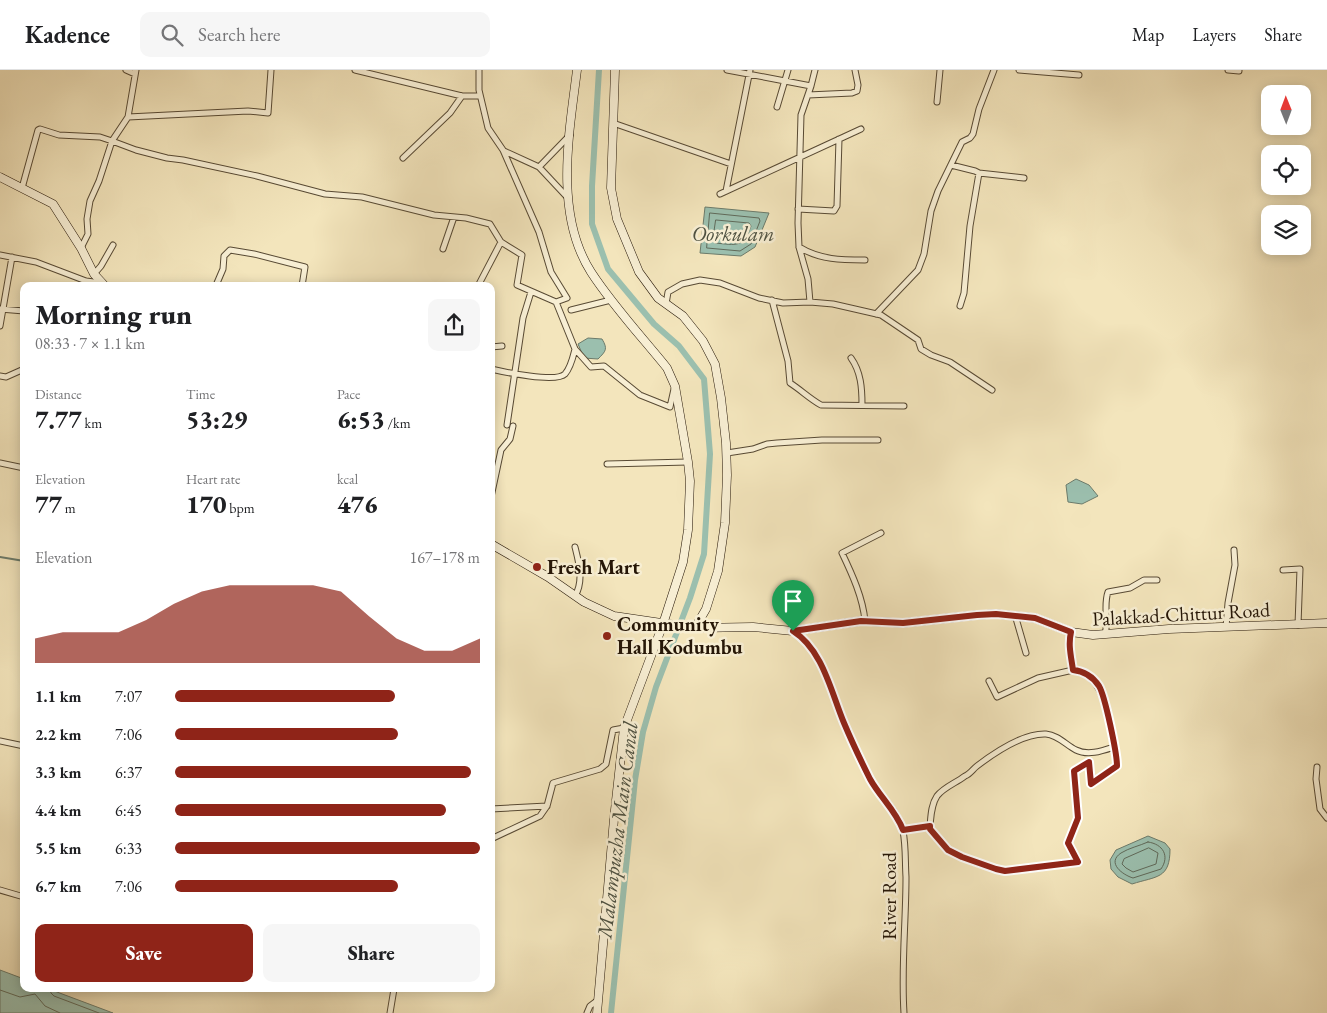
<!DOCTYPE html>
<html lang="en">
<head>
<meta charset="utf-8">
<style>
  body { margin:0; font-family:"EB Garamond",serif; background:#f6f6f6; color:#202124; height:100vh; display:flex; flex-direction:column; font-size:19px; white-space:nowrap }
  * { box-sizing:border-box; margin:0 }
  p { font-size:16px; color:#757577 }
  .icon { flex:none; width:28px; height:28px; fill:none; stroke:currentColor; stroke-width:2; stroke-linecap:round; stroke-linejoin:round }
  .map { position:relative; flex:1; overflow:hidden }
  .details { position:absolute; left:20px; top:212px; width:475px; height:710px; display:flex; flex-direction:column; background:#fff; border-radius:10px; box-shadow:0 2px 12px #0003 }
  .details>* { flex:none }
  .needle { width:32px; rotate:359deg }
  .controls { position:absolute; left:1261px; top:15px; display:grid; gap:10px }
  .controls a { display:grid; place-items:center; width:50px; height:50px; border-radius:10px; background:#fff; box-shadow:0 2px 12px #0003; font-size:25px }
  .pin { position:absolute; display:grid; place-items:center; width:42px; height:42px; color:#fff; margin:-51px -21px; border-radius:50% 50% 50% 0; rotate:-45deg; box-shadow:0 0 5px #0007 }
  .pin .icon { rotate:45deg }
  .round { display:grid; place-items:center; flex:none; width:52px; height:52px; border-radius:10px; background:#f6f6f6 }
  .overview { display:flex; align-items:center; justify-content:space-between; height:85px; padding:0 15px }
  h1 { font-size:28px; font-weight:800; line-height:38px }
  .stats { display:grid; grid-template-columns:repeat(3,1fr); gap:8px; height:85px; padding:5px 15px }
  .stats div { display:grid; align-content:center }
  .stats b { font-size:25px; font-weight:800 }
  .stats small { font-size:14px; font-weight:400 }
  .stats p { font-size:14px }
  .chart { height:140px; padding:10px 15px }
  .chart p { display:flex; justify-content:space-between }
  .chart svg { width:100%; height:90px; margin-top:5px; fill:#8f2418; opacity:.7 }
  .primary-button { display:flex; gap:10px; margin-top:auto; padding:10px 15px }
  .primary-button a { flex:1; height:58px; border-radius:10px; background:#8f2418; color:#fff; font-size:20px; font-weight:800; line-height:58px; text-align:center }
  .primary-button a+a { background:#f6f6f6; color:#202124 }
  ul { padding:0 15px; list-style:none; font-size:16px }
  li { display:grid; grid-template-columns:80px 60px 1fr; align-items:center; height:38px }
  li i { height:12px; border-radius:6px; background:#8f2418 }
  header { display:flex; align-items:center; gap:30px; box-sizing:border-box; height:70px; padding:0 25px; background:#fff; border-bottom:1px solid #e0e0e0 }
  header strong { font-size:24px }
  nav { display:flex; gap:28px; margin-inline-start:auto; font-size:18px }
  .search { width:350px; height:45px; background:#f6f6f6; display:flex; align-items:center; gap:12px; box-sizing:border-box; padding:0 18px; border-radius:10px; color:#757577; font-size:19px }
  .map>svg:first-child { display:block }
  .water { fill:#9bbfae; stroke:#6c7b6b }
  .lines { fill:none; stroke-linecap:round; stroke-linejoin:round }
  .shore { stroke:#606a5a; stroke-width:1 }
  .stream { stroke:#6c7b6b; stroke-width:2 }
  .canal { stroke:#9bbfae; stroke-width:6 }
  .street-casing { stroke:#584a34; stroke-width:7 }
  .secondary-casing { stroke:#251607; stroke-width:9 }
  .street { stroke:#f7eed3; stroke-width:5 }
  .secondary { stroke:#f7eed3; stroke-width:8 }
  .route-casing { stroke:#fff; stroke-width:10 }
  .route { stroke:#8f2418; stroke-width:6 }
  .poi-dot { fill:#8f2418; stroke:#f7eed3; stroke-width:2 }
  .labels { text-anchor:middle; dominant-baseline:central; stroke-width:5; stroke-linejoin:round; paint-order:stroke }
  .poi-label { font-size:20px; font-weight:bold; fill:#251607; stroke:#f7eed3; text-anchor:start }
  .street-label { font-size:20px; fill:#251607; stroke:#f7eed3 }
  .water-label { font-size:21px; font-style:italic; fill:#4e5141; stroke:#f7eed3 }
</style>
</head>
<body>
<header>
<strong>Kadence</strong>
<div class="search"><svg class="icon" aria-label="search" viewBox="0 0 24 24"><circle cx="10" cy="10" r="6"/><path d="M15 15l6 6"/></svg>Search here</div>
<nav><a>Map</a><a>Layers</a><a>Share</a></nav>
</header>
<div class="map">
<svg width="1327" height="943" viewBox="0 0 1327 943">
  <rect width="100%" height="100%" fill="#f3e5bc"/>
  <filter id="stains"><feTurbulence type="fractalNoise" baseFrequency=".004" numOctaves="4"/><feColorMatrix values="0 0 0 0 .2 0 0 0 0 .09 0 0 0 0 .02 0 0 0 .5 -.17"/></filter>
  <radialGradient id="worn" r=".72"><stop offset=".6" stop-color="#630" stop-opacity="0"/><stop offset="1" stop-color="#630" stop-opacity=".3"/></radialGradient>
  <path class="water" d="M705 137 769 143 755 177 741 186 700 183Z
    M588 268 602 269C608 279 606 281 598 289L584 288 578 274Z
    M1076 409 1089 415 1098 426 1082 434 1068 432 1066 415Z
    M1148 766 1165 773 1170 779C1170 809 1157 806 1132 814L1118 807 1111 799 1110 790 1116 780Z
    M0 900 24 909V919H49L113 943H0Z"/>
  <g class="lines">
    <path class="shore" d="M710 143 759 148 760 151 751 174 740 181 707 178Z
      M716 150 749 153 751 156C743 178 737 175 715 173L713 170Z
      M1148 772C1163 774 1170 786 1161 799L1133 808C1123 805 1106 793 1121 783 1129 778 1139 776 1148 772Z
      M1149 778 1158 783 1156 794 1133 802 1126 798 1122 794 1124 789Z
      M50 919 51 923 54 926 99 943
      M0 920 20 927 35 924 45 936 60 943"/>
    <path class="stream" d="M0 487 24 491"/>
    <path class="canal" d="M599 0 592 116V154L608 199 654 254 679 276 704 309 710 384 704 484 690 528 656 617 643 662 635 710 611 943"/>
    <defs>
      <path id="street" d="M126 0 135 4
        M355 0 462 26H480
        M479 0V20L488 58 503 80 539 162 551 202 567 228 556 232
        M727 0 811 16
        M1019 0 1079 5
        M1228 0 1239 1
        M808 25 852 23 857 21 858 15 855 0
        M937 32 940 0
        M777 37 788 0
        M128 47 248 41 268 43 271 0
        M613 53 731 94
        M504 81 539 97 568 128
        M403 88 450 43 462 26
        M951 95 975 101 979 103 1024 108
        M539 97 570 65
        M22 118 38 60 40 59 59 65 100 67 112 71 128 47 136 0
        M726 121 750 0
        M720 124 861 59
        M798 139 834 141 837 136 839 69
        M799 177C820 190 842 190 865 190
        M81 178 88 164 87 149 90 131 99 111 112 71 136 80 167 88 183 90 257 106 325 124 362 127 434 145 466 148 490 154 501 172 522 185 517 215 556 232 575 279 591 297 604 296 640 325 670 337 674 319
        M443 179 454 147
        M0 185 36 192 86 211 102 213
        M94 204 101 196 113 175
        M218 216 217 213 223 199 224 186 230 180 254 184 305 197 302 216
        M478 216 501 172
        M772 230 788 291 790 313C801 320 810 329 821 335L904 336
        M810 232 808 209 799 177 798 153 801 45 811 16 815 0
        M666 234 668 222 682 214 700 210 720 213 759 228 783 233 810 232 833 234 881 245 918 270 921 279 931 285 950 292 992 320
        M960 236 964 223 970 156 979 103
        M0 239 24 241
        M571 240 611 230
        M876 244 918 200 924 184 931 141 938 121 962 72 970 68 973 64 979 39 994 0
        M0 256 12 187
        M491 277 502 276
        M851 288C861 302 862 318 862 335
        M491 299C504 302 556 313 565 304 571 297 573 287 575 279
        M0 306 6 307 24 299
        M507 355 523 248 531 222
        M727 383 753 379 767 374 777 373 822 370H878
        M0 393 24 398
        M607 394 688 392
        M491 427 501 380 510 369 513 356
        M575 477C579 493 584 511 575 526
        M1283 500 1300 499 1298 555
        M1015 545 1026 583
        M865 551C863 528 852 504 842 483L881 463
        M1226 557 1228 533 1235 495 1234 480
        M793 561C823 580 832 621 844 652 851 669 862 695 871 710 881 727 899 742 903 761 906 776 905 792 906 807 906 852 901 898 904 943
        M1105 564C1109 551 1103 536 1108 522L1130 518 1144 510H1157
        M989 611 997 627 1038 608 1073 600
        M0 671 24 676
        M1317 697 1316 709 1320 739 1327 748
        M491 739 547 736
        M930 756V759C936 766 942 775 949 780 964 791 987 797 1005 801L1078 792 1068 773 1078 748 1074 701 1089 692 1091 714 1117 696V689C1110 662 1109 604 1073 600 1071 586 1068 575 1071 562
        M903 761 930 756C931 746 931 735 937 726 944 717 956 713 965 706 970 704 973 699 977 696 994 683 1024 663 1046 664 1058 665 1066 675 1076 680 1088 686 1102 681 1114 677
        M491 769 540 746 547 736 553 713 600 699 606 694 613 660 624 658
        M0 820 24 827
        M390 943 394 919
        M587 943 590 936 598 930"/>
      <path id="secondary" d="M577 0C569 64 554 144 591 202 613 236 642 267 667 298L675 316 688 392 690 411 688 460 683 492 663 554 624 658 614 749 597 943
        M615 0 611 118 617 149 639 202 658 228 683 246 703 271 715 294 721 328 726 373 727 405 725 453 718 501 706 539 695 558
        M0 107 53 134 81 178 94 204 105 216
        M491 474 548 507 584 532 614 546 695 558 753 557 793 561 861 551 903 553 977 545 996 544 1035 548 1071 562 1093 565 1169 559 1327 553"/>
    </defs>
    <use href="#street" class="street-casing"/>
    <use href="#secondary" class="secondary-casing"/>
    <use href="#street" class="street"/>
    <use href="#secondary" class="secondary"/>
  </g>
  <g class="lines">
    <defs>
      <path id="route" d="M996 544 1035 548 1071 562C1068 575 1071 586 1073 600 1084 601 1093 607 1099 616 1105 626 1117 683 1117 696L1091 714 1089 692 1074 701 1078 748 1068 773 1078 792 1005 801 996 799 962 787 948 780 930 759V756L903 760C896 741 880 727 870 709 861 691 852 672 844 653 831 622 823 580 793 561L861 551 903 553 977 545Z"/>
    </defs>
    <use href="#route" class="route-casing"/>
    <use href="#route" class="route"/>
  </g>
  <g class="poi-dot">
    <circle cx="537" cy="497" r="5"/>
    <circle cx="607" cy="566" r="5"/>
  </g>
  <g class="labels">
    <g class="poi-label">
      <text x="547" y="497">Fresh Mart</text>
      <text x="617" y="554">Community<tspan x="617" dy="23">Hall Kodumbu</tspan></text>
    </g>
    <g class="street-label">
      <text transform="translate(1181 544) rotate(-3)">Palakkad-Chittur Road</text>
      <text transform="translate(889 826) rotate(-90)">River Road</text>
    </g>
    <g class="water-label">
      <text x="733" y="163">Oorkulam</text>
      <text transform="translate(617 760) rotate(-83)">Malampuzha Main Canal</text>
    </g>
  </g>
  <rect width="100%" height="100%" filter="url(#stains)"/>
  <rect width="100%" height="100%" fill="url(#worn)"/>
</svg>
<div class="controls">
<a><svg class="needle" viewBox="-14 -14 28 28"><path d="M0-13l5 13h-10z" fill="#e53935"/><path d="M0 13l5-13h-10z" fill="#757577"/></svg></a>
<a><svg class="icon" aria-label="locate" viewBox="0 0 24 24"><circle cx="12" cy="12" r="6"/><path d="M12 2v4M12 18v4M2 12h4M18 12h4"/></svg></a>
<a><svg class="icon" aria-label="layers" viewBox="0 0 24 24"><path d="M12 4l9 5-9 5-9-5zM3 14l9 5 9-5"/></svg></a>
</div>
<div class="pin" style="left:793px;top:561px;background:#1e9e55"><svg class="icon" aria-label="arrive" viewBox="0 0 24 24"><path d="M6 21V4h12l-3 4 3 4H6"/></svg></div>
<section class="details">
<div class="overview"><div><h1>Morning run</h1><p>08:33 · 7 × 1.1 km</p></div><a class="round"><svg class="icon" aria-label="share" viewBox="0 0 24 24"><path d="M12 15V3M7 8l5-5 5 5M5 13v7h14v-7"/></svg></a></div>
<div class="stats">
<div><p>Distance</p><b>7.77<small> km</small></b></div>
<div><p>Time</p><b>53:29</b></div>
<div><p>Pace</p><b>6:53<small> /km</small></b></div>
</div>
<div class="stats">
<div><p>Elevation</p><b>77<small> m</small></b></div>
<div><p>Heart rate</p><b>170<small> bpm</small></b></div>
<div><p>kcal</p><b>476</b></div>
</div>
<div class="chart"><p><span>Elevation</span>167–178 m</p>
<svg viewBox="0 0 160 44" preserveAspectRatio="none"><path d="M0 44V32L10 29L20 29L30 29L40 23L50 15L60 9L70 6L80 6L90 6L100 6L110 9L120 21L130 32L140 38L150 38L160 32V44z"/></svg>
</div>
<ul>
<li><b>1.1 km</b>7:07<i style="width:72%"></i></li>
<li><b>2.2 km</b>7:06<i style="width:73%"></i></li>
<li><b>3.3 km</b>6:37<i style="width:97%"></i></li>
<li><b>4.4 km</b>6:45<i style="width:89%"></i></li>
<li><b>5.5 km</b>6:33<i style="width:100%"></i></li>
<li><b>6.7 km</b>7:06<i style="width:73%"></i></li>
</ul>
<div class="primary-button"><a>Save</a><a>Share</a></div>
</section>
</div>
</body>
</html>
